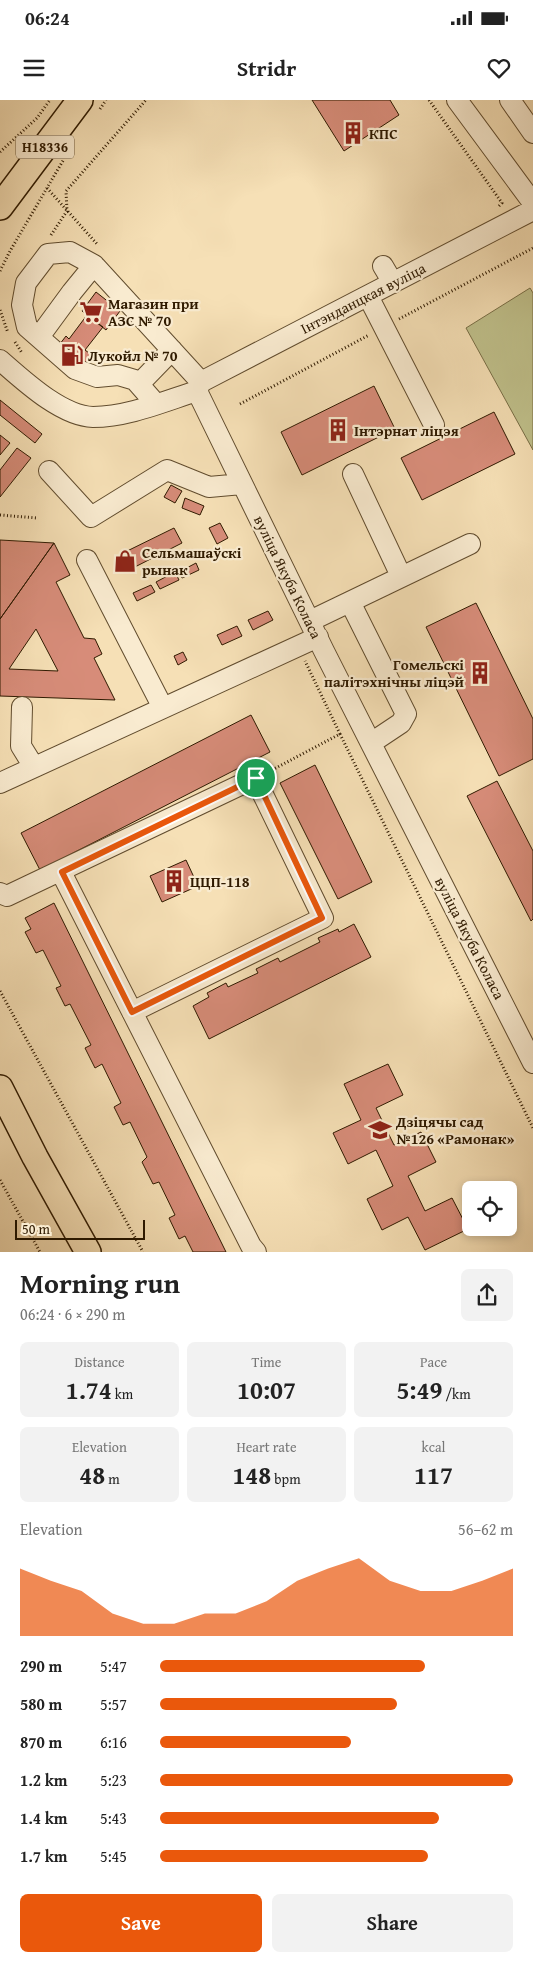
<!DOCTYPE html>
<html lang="en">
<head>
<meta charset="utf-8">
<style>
  body { margin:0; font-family:"Gentium Book Plus",serif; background:#f2f2f2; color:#222; height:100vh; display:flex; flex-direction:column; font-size:19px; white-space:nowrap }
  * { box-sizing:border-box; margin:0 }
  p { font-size:16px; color:#767676 }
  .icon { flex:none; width:28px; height:28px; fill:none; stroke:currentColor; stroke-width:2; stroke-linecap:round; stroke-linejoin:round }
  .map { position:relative; height:1152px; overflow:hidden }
  .details { display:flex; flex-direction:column; background:#fff; flex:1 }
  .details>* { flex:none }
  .fabs { position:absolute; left:462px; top:1081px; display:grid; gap:10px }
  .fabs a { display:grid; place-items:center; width:55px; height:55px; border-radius:8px; background:#fff; box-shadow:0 2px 8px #0003; font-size:25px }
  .scale { position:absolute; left:15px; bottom:12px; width:130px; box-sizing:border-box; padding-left:5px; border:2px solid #2f1a00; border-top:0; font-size:14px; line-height:18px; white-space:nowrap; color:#2f1a00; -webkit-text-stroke:4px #f9ebd0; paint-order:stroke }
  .pin { position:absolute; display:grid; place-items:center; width:42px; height:42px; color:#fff; margin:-21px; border:2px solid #fff; border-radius:50%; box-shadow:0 1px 5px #0007 }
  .round { display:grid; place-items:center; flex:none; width:52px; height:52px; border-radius:8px; background:#f2f2f2 }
  .headline { display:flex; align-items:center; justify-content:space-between; height:85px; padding:0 20px }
  h1 { font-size:28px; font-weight:700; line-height:38px }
  .stats { display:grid; grid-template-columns:repeat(3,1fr); gap:8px; height:85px; padding:5px 20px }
  .stats div { display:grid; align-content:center; border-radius:8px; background:#f2f2f2; text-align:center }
  .stats b { font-size:25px; font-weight:700 }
  .stats small { font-size:14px; font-weight:400 }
  .stats p { font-size:14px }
  .chart { height:140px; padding:10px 20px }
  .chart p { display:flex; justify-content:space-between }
  .chart svg { width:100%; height:90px; margin-top:5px; fill:#ea580c; opacity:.7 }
  .cta { display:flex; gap:10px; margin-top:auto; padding:10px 20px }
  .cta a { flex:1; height:58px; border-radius:8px; background:#ea580c; color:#fff; font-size:20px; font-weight:700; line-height:58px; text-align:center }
  .cta a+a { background:#f2f2f2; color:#222 }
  ul { padding:0 20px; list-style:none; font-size:16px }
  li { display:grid; grid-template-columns:80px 60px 1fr; align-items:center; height:38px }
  li i { height:12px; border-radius:6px; background:#ea580c }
  .status { display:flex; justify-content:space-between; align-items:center; height:35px; padding:0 25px; background:#fff; direction:ltr }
  .status svg { height:14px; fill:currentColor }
  header { display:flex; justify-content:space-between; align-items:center; height:65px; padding:0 20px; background:#fff; font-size:22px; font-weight:700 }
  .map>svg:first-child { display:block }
  .green { fill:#c0c18c; stroke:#786e46 }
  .building { fill:#d78c79; stroke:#2f1a00; fill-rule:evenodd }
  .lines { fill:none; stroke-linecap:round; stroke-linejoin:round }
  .minor-casing { stroke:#614c2e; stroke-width:22 }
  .major-casing { stroke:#2f1a00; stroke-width:28 }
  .path { stroke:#2f1a00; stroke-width:3; stroke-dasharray:1 2.5; stroke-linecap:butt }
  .minor { stroke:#f9ebd0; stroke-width:20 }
  .major { stroke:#f6e0b6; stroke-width:25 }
  .route-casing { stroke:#fff; stroke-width:10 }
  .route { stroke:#ea580c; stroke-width:6 }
  .labels { text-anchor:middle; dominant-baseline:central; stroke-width:4.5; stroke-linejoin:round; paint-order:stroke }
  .shield { fill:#f9ebd0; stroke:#6c593e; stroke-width:1 }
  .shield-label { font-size:14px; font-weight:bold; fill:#2f1a00 }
  .poi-label { font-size:15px; font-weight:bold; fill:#2f1a00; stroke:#f9ebd0; text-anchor:start }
  .street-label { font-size:15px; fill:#2f1a00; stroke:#f9ebd0 }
</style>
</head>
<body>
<div class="status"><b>06:24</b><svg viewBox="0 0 49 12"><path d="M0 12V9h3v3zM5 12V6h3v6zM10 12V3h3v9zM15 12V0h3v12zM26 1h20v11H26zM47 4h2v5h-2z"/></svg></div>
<header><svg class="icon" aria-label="menu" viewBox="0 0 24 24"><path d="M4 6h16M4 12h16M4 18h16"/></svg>Stridr<svg class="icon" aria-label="heart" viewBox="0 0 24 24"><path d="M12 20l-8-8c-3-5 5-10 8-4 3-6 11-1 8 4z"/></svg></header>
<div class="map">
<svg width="533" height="1152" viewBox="0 0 533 1152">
  <rect width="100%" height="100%" fill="#f6e0b6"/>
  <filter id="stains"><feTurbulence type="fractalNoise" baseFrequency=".004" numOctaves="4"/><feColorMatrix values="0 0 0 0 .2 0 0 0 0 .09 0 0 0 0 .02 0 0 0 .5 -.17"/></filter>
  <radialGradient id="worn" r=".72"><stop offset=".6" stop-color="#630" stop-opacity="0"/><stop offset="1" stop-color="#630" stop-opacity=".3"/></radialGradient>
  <path class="green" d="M530 188 533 193V350L466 228Z"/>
  <path class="building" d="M312 0H390L399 15 344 51Z
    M96 192 120 211 106 230 82 211Z
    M87 215 103 227 85 250 93 256 77 277 50 257 66 236 69 239Z
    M374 286 395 329 302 375 281 332Z
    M0 300 42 334 35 343 0 315Z
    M494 312 515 354 422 400 401 358Z
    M0 335 10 343 0 355Z
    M17 348 31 358 0 397V370Z
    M171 385 182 391 175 403 164 397Z
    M185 398 204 406 200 415 182 408Z
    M220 423 228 438 217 444 209 428Z
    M174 428 182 443 127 471 119 455Z
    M0 440 54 443 0 519Z
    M54 443 70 475 56 482 84 538 95 539 102 554 94 558 115 600 0 596V519ZM36 529 58 571 9 569Z
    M196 463 199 470 182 478 179 472Z
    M175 472 179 480 160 489 156 482Z
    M151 485 155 492 137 501 133 493Z
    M476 503 533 619V659L499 676 426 527Z
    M268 511 273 520 253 530 248 520Z
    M237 526 242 536 222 545 217 535Z
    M183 552 187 560 178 565 174 556Z
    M251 615 270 652 40 770 21 733Z
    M315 665 372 782 338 799 280 683Z
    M497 681 533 751V819L531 821 467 696Z
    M186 760 198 786 162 802 150 776Z
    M54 803 226 1152H193L185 1136 179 1139 169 1118 175 1115 159 1082 153 1084 142 1062 147 1057 130 1022 123 1025 114 1007 121 1003 102 964 95 968 85 948 91 945 70 904 65 906 56 888 61 886 43 850 36 853 25 832 31 829 25 818Z
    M354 824 371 857 209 939 193 906 209 897 207 893 226 883 228 887 258 873 256 869 278 858 280 862 320 842 318 838 338 829 339 832Z
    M388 964 403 995 376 1008 394 1045 421 1032 436 1062 408 1076 425 1111 452 1098 468 1129 425 1150 408 1117 382 1130 367 1099 393 1086 376 1050 348 1064 333 1033 361 1020 344 984Z"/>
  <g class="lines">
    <defs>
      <path id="minor" d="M457 0 533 103
        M510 0 533 33
        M94 165 70 152 48 154 26 183 22 205 27 227 75 269 97 277 118 275 135 280 156 304
        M383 166 393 183
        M368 196 434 325
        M39 237 72 192 94 165 201 282
        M0 260C23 280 61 316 93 317 128 317 165 301 197 291
        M139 284 172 250
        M197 291 324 551 533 963
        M197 291 201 282 533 110
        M49 371 91 417 167 370 209 387 242 384
        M353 374 401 476
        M87 460 163 608
        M350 502 406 614 401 623 371 643
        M310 521 470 444
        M22 607 21 646 34 667
        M0 683 318 537
        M61 772 251 1146 256 1152
        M0 793 7 796 255 678 323 818 132 912"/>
      <path id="major" d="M0 107 80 0
        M0 988 35 1057 88 1152"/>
    </defs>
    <use href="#minor" class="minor-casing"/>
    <use href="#major" class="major-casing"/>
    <path class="path" d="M429 0 502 103 499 106
      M100 9 106 0
      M0 52 37 18 50 0
      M47 88 97 144
      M51 135 67 111 66 91 146 0
      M0 171 10 151 64 59
      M0 210 8 233
      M399 219 533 148
      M15 242 22 253
      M240 304 369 235
      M0 415 37 418
      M340 634 533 1028
      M272 670 340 634 305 561
      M0 891 143 1152
      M0 1080 40 1152"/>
    <use href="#minor" class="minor"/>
    <use href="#major" class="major"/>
  </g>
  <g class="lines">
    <defs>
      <path id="route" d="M256 678 322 818 132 912 62 772Z"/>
    </defs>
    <use href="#route" class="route-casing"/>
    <use href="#route" class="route"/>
  </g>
  <defs>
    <symbol id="building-bare" viewBox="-9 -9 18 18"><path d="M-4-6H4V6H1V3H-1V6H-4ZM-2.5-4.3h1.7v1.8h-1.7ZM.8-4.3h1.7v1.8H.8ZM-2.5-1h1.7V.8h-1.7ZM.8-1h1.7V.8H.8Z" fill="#8f2418" stroke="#f9ebd0" stroke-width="2.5" paint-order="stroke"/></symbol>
    <symbol id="supermarket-bare" viewBox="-9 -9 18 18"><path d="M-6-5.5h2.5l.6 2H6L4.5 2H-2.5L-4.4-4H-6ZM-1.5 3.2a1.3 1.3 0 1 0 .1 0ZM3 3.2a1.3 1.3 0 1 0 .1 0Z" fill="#8f2418" stroke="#f9ebd0" stroke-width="2.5" paint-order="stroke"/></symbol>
    <symbol id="fuel-bare" viewBox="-9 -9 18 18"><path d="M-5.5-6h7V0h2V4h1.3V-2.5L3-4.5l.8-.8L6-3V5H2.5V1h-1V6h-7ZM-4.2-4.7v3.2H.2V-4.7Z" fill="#8f2418" stroke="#f9ebd0" stroke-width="2.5" paint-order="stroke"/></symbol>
    <symbol id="shop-bare" viewBox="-9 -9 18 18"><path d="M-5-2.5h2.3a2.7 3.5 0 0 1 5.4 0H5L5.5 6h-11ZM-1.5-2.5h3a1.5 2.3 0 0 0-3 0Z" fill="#8f2418" stroke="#f9ebd0" stroke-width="2.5" paint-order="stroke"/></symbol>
    <symbol id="school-bare" viewBox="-9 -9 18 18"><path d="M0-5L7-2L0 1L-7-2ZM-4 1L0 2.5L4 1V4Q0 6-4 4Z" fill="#8f2418" stroke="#f9ebd0" stroke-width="2.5" paint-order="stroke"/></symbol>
  </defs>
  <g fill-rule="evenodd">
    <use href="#building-bare" x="337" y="17" width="32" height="32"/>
    <use href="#supermarket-bare" x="75" y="196" width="32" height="32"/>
    <use href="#fuel-bare" x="56" y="239" width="32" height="32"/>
    <use href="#building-bare" x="322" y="314" width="32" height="32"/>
    <use href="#shop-bare" x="109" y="445" width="32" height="32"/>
    <use href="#building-bare" x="464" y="557" width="32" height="32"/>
    <use href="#building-bare" x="158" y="765" width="32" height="32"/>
    <use href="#school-bare" x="364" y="1014" width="32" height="32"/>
  </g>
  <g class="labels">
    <rect class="shield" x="16" y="35.5" width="58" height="23" rx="4"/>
    <g class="shield-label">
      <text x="45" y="47">Н18336</text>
    </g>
    <g class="poi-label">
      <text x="369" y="33">КПС</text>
      <text x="108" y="203">Магазин при<tspan x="108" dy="17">АЗС № 70</tspan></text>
      <text x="88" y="255">Лукойл № 70</text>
      <text x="354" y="330">Інтэрнат ліцэя</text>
      <text x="142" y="452">Сельмашаўскі<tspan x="142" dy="17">рынак</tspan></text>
      <text x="464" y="564" text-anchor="end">Гомельскі<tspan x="464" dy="17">палітэхнічны ліцэй</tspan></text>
      <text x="190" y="781">ЦЦП-118</text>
      <text x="396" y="1021">Дзіцячы сад<tspan x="396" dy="17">№126 «Рамонак»</tspan></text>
    </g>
    <g class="street-label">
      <text transform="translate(363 198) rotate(-27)">Інтэнданцкая вуліца</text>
      <text transform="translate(288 477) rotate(64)">вуліца Якуба Коласа</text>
      <text transform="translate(470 838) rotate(63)">вуліца Якуба Коласа</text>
    </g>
  </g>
  <rect width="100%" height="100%" filter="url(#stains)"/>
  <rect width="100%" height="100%" fill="url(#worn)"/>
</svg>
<div class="fabs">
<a><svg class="icon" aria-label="locate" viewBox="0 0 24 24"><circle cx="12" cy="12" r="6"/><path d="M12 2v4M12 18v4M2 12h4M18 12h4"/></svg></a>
</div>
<div class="scale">50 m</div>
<div class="pin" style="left:256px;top:678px;background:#1e9e55"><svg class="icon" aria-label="arrive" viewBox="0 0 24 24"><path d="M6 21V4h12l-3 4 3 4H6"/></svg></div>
</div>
<section class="details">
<div class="headline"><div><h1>Morning run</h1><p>06:24 · 6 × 290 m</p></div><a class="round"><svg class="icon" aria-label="share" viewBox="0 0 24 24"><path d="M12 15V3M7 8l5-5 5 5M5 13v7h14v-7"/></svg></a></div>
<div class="stats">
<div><p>Distance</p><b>1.74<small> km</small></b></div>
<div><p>Time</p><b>10:07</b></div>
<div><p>Pace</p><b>5:49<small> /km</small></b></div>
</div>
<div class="stats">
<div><p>Elevation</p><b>48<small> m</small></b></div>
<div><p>Heart rate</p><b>148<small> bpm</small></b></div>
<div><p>kcal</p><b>117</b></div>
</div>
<div class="chart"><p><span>Elevation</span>56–62 m</p>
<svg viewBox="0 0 160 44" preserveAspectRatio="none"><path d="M0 44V11L10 17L20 22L30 33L40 38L50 38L60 33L70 33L80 27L90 17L100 11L110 6L120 17L130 22L140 22L150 17L160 11V44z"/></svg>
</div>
<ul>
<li><b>290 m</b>5:47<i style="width:75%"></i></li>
<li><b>580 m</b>5:57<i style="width:67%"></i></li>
<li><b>870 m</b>6:16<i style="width:54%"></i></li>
<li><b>1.2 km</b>5:23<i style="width:100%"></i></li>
<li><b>1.4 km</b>5:43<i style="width:79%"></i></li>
<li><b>1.7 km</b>5:45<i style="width:76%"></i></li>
</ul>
<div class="cta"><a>Save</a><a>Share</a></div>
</section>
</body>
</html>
